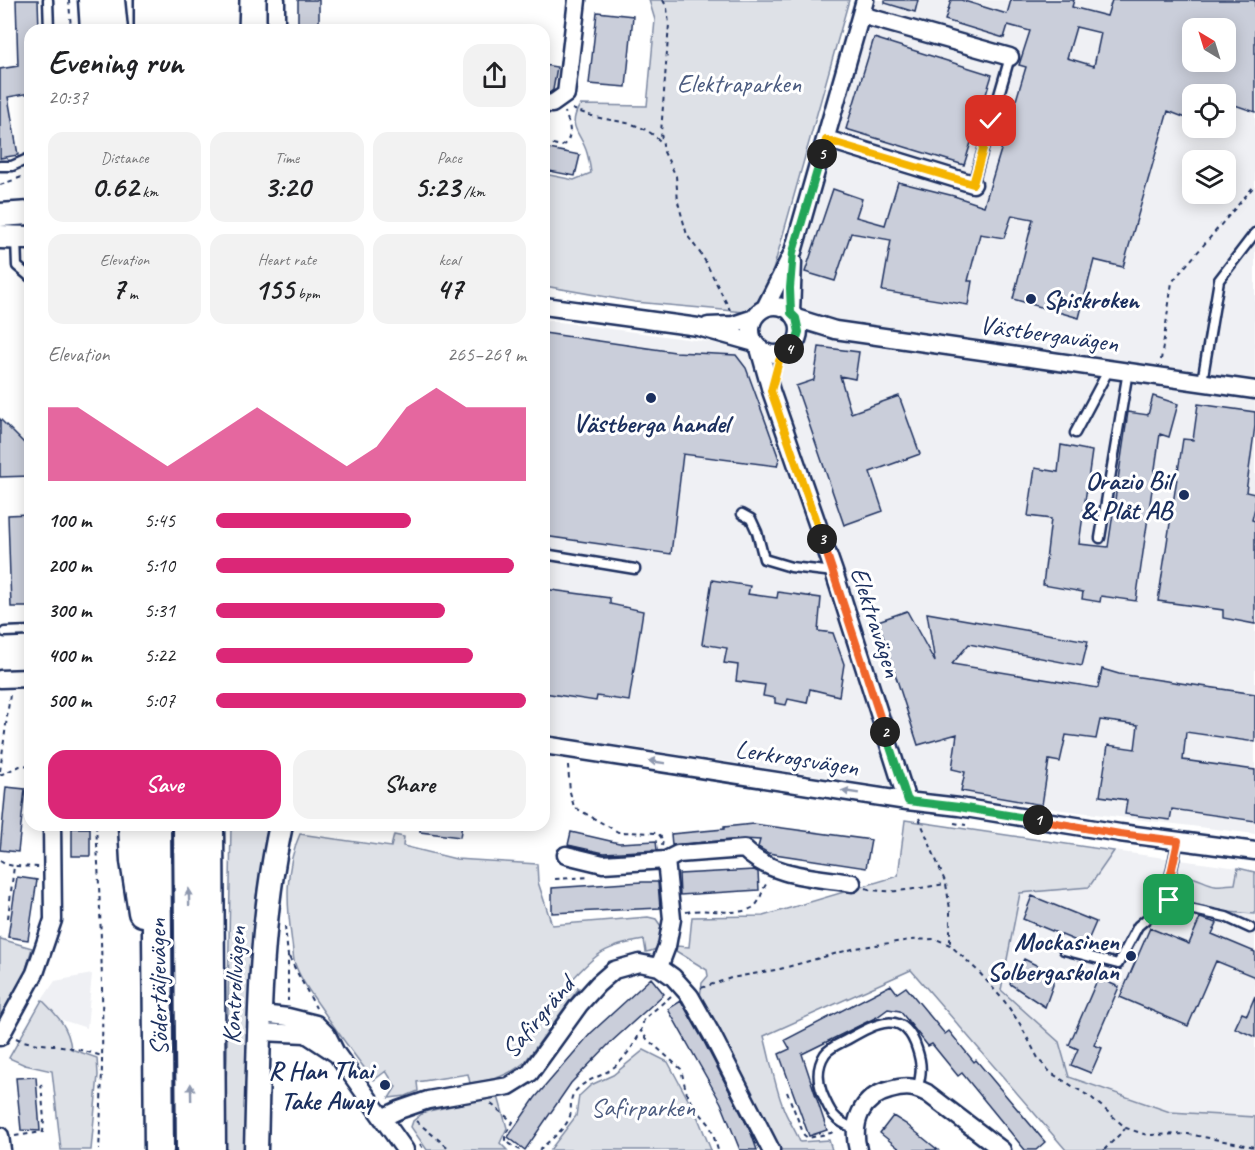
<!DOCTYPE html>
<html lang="en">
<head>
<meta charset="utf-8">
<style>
  body { margin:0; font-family:Caveat,sans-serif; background:#f2f2f2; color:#202124; height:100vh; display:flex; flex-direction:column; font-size:22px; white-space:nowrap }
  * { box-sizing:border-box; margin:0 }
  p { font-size:20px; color:#757577 }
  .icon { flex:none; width:33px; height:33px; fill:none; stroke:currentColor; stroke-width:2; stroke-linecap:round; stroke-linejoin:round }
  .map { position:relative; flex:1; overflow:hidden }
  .sheet { position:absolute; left:24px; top:24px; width:526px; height:807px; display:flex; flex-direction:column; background:#fff; border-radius:18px; box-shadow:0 3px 15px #0003 }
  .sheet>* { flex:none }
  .needle { width:39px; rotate:322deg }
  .fabs { position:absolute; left:1182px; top:18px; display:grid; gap:12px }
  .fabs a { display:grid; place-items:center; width:54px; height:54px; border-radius:12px; background:#fff; box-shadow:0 3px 15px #0003; font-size:30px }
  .pin { position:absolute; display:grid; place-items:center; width:51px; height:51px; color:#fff; margin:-26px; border-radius:12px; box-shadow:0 3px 9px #0006 }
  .km { position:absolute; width:30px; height:30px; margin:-15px; border-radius:50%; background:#222; color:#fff; font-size:16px; line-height:30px; text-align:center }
  .round { display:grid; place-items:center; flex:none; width:63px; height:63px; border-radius:18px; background:#f2f2f2 }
  .overview { display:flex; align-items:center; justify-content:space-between; height:102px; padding:0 24px }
  h1 { font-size:33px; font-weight:800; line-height:45px }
  .metrics { display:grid; grid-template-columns:repeat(3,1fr); gap:9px; height:102px; padding:6px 24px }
  .metrics div { display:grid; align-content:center; border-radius:15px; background:#f2f2f2; text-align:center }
  .metrics b { font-size:30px; font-weight:800 }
  .metrics small { font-size:16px; font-weight:400 }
  .metrics p { font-size:16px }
  .chart { height:168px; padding:12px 24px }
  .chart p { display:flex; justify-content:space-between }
  .chart svg { width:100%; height:108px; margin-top:6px; fill:#db2777; opacity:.7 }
  .button { display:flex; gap:12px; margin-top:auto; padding:12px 24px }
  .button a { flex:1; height:69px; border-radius:18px; background:#db2777; color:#fff; font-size:24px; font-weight:800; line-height:69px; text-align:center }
  .button a+a { background:#f2f2f2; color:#202124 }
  ul { padding:0 24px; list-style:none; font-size:20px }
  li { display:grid; grid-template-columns:96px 72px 1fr; align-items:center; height:45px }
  li i { height:15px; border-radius:8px; background:#db2777 }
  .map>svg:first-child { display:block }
  .built { fill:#eff0f4; fill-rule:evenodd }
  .green { fill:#dee1e7; stroke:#7c88a2; stroke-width:1.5 }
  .building { fill:#caceda; stroke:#1b2f5e; stroke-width:1.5; fill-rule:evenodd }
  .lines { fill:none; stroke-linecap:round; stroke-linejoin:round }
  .lane-casing { stroke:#1b2f5e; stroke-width:13 }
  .street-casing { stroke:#1b2f5e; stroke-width:21 }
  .secondary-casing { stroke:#1b2f5e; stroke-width:27 }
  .highway-casing { stroke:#1b2f5e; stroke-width:33 }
  .path { stroke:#1b2f5e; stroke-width:2; stroke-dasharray:4.5 4.5; stroke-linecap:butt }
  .lane { stroke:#fff; stroke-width:8 }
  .street { stroke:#fff; stroke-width:16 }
  .secondary { stroke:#fff; stroke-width:22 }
  .highway { stroke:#fff; stroke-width:28 }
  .oneway { fill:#8d97ae }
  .split-1-casing { stroke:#fff; stroke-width:12 }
  .split-2-casing { stroke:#fff; stroke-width:12 }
  .split-3-casing { stroke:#fff; stroke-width:12 }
  .split-4-casing { stroke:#fff; stroke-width:12 }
  .split-5-casing { stroke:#fff; stroke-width:12 }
  .split-6-casing { stroke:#fff; stroke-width:12 }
  .split-1 { stroke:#f0652b; stroke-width:8 }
  .split-2 { stroke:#22a559; stroke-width:8 }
  .split-3 { stroke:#f0652b; stroke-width:8 }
  .split-4 { stroke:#f5b400; stroke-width:8 }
  .split-5 { stroke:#22a559; stroke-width:8 }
  .split-6 { stroke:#f5b400; stroke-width:8 }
  .poi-dot { fill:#1b2f5e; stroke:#fff; stroke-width:2 }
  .labels { text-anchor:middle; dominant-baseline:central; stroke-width:6; stroke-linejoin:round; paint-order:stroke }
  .park-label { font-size:26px; fill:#4c5c80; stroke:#fff }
  .poi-label { font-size:26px; font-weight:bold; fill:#1b2f5e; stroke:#fff; text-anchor:end }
  .street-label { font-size:26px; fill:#1b2f5e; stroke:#fff }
</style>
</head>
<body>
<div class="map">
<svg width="1255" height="1150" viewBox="0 0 1255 1150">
  <rect width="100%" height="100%" fill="#fff"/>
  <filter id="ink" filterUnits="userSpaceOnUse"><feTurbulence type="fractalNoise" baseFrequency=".0167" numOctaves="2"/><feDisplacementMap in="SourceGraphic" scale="12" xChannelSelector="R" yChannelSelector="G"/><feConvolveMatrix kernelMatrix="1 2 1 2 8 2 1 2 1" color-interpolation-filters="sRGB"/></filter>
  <g filter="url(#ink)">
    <path class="built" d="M853 0H1255V834L960 797 545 734 544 320 754 348ZM1192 28H1226V62H1192ZM1192 94H1226V128H1192ZM1192 160H1226V194H1192Z
      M1114 851 1238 868 1235 884 1214 885 1186 875 1178 878 1173 884 1178 900 1226 912 1255 914V1117L1170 1112 1069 1076 1059 1042 1001 990 1020 893 1089 887Z
      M92 974 87 1028 62 1020 42 1000 55 981Z"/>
    <path class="green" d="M649 0H849L768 288 761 301 745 312 635 302 545 286 544 174 574 180 591 173C590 166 589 160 587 153 581 132 566 128 580 105L647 106 655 20Z
      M905 820 1114 851 1089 887 1020 893 1001 990 1059 1042 1069 1077 1170 1112 1255 1117V1150H1066L911 970 764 1036C770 1058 774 1082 782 1104 786 1118 795 1128 800 1142L829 1140 832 1150H779L700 997 702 983 708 976 707 970 676 951V946L689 947 692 917 763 916 898 876Z
      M231 825H268L256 897 249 985 253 993 247 1150H223L227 1060Z
      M300 834 391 847 394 835 404 837 403 846 456 859 537 864 538 882 552 925 648 917 656 919 665 932C663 945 659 950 646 952L644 940C605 946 596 953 570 982L579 988 525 1062C508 1076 492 1081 470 1083L468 1074 417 1082 418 1091 406 1096 389 1098 396 1087 386 1071 374 1080C354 1056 337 1031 319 1005 310 992 299 977 294 961 293 955 293 949 292 943 287 906 284 869 300 834Z
      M1238 868 1255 872V914L1226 912 1178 900C1175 894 1172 888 1175 882 1183 867 1204 884 1215 885 1222 886 1229 884 1235 884Z
      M0 937 1 939 32 948 25 973 0 1016Z
      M42 1000C57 1015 69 1027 71 1049L97 1058 98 1075 91 1150H61L52 1071 25 1065 9 1058Z
      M644 1050 668 1062 698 1118 711 1150H550L576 1116 579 1096 591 1085 613 1075Z
      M498 1096 507 1128 500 1143 507 1150H427L411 1127 413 1121 424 1112Z"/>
    <path class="building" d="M16 0H38L39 30H30V93L8 97 18 155 0 158V69L18 66Z
      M298 0H319V30H298Z
      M885 0H918L915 12 885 3Z
      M951 0H961L1007 14 1011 0H1074L1072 7 1107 16 1112 0H1255V112L1226 102V94H1192L1186 118 1168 111 1123 267 1094 260 1079 318 1013 299 1033 219 1012 215 1004 238 980 234 968 281H972L968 305 882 291 891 240 851 233 835 281 805 272 833 189 862 199 856 217 885 225 898 182 954 196 984 206 1026 67 1019 65 1030 31 1008 25 1004 38 945 20ZM1076 27 1101 33 1094 66 1067 58ZM1192 28H1226V62H1192Z
      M597 12 633 16 626 87 589 84Z
      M874 38 992 75 964 165 846 129Z
      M544 65 557 67 553 90 549 93H544Z
      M544 148 580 155 575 176 544 170Z
      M544 333 675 352 736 355 746 368 768 428 779 459 777 466 683 454 671 554 544 536Z
      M819 347 859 352 855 379 840 376 851 413 899 396 920 454 870 472 883 511 844 525 796 386 814 380Z
      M1153 396 1178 404 1169 437 1160 434 1136 601 1101 596 1100 602 1082 599 1083 592 1043 585 1051 519 1028 516 1035 468 1058 472 1061 445 1092 451 1079 544 1108 547 1128 412 1148 415Z
      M1198 404 1255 412V426L1246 492 1255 494V508L1252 520 1255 521V624L1223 618V610L1158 601 1183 439 1193 440Z
      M0 419 30 449V476L0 477Z
      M28 514 30 607H11L8 515Z
      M712 580 750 586 748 594 777 598 778 592 821 598 818 631 833 633 844 664 839 696 810 689 807 703 788 699 786 705 775 703V698L763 696 765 685 736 681 738 665 724 663 727 648 702 644Z
      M544 589 610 598V604L643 611 629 701 597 696 596 701 544 693Z
      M907 611 935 662 927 613 1088 641 1082 666 969 644 952 664 1098 688 1102 669 1119 674 1255 694V742L1186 732 1183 760 1255 770V821L1172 809 1170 820 1125 814 1127 800 1100 796 1108 745 1135 749 1138 725 1100 720 1096 739 1066 735 1060 762 1049 760 1042 805 961 791 965 772 952 769 957 734 918 745 878 621Z
      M6 787 25 789 18 852 0 850Z
      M754 824 871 840 866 868 768 853 758 847 760 840 743 839 672 845 671 834 724 829V827Z
      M420 825H462L460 837 420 832Z
      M72 828H90V856H72Z
      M571 832 619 843 656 841 657 850 604 853 568 845Z
      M754 870 758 872 759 890 680 895 679 874Z
      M17 877 37 880 28 940 8 937Z
      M642 882H658L660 908 552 913V888Z
      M1032 896 1096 922 1086 945 1023 919Z
      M1200 918 1217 923 1212 934 1255 952V977L1216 961 1188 1026 1120 997 1150 928 1189 944Z
      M1024 959 1052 973 1053 985 1045 1007 1010 984Z
      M651 978 664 994 610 1043 571 1083 525 1150 508 1137 535 1098 591 1033Z
      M1098 978 1119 987 1094 1045 1102 1048 1091 1073 1071 1065 1078 1049 1069 1045Z
      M891 985 897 993 906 987 945 1034 949 1031 974 1062 976 1060 1045 1142 1036 1150H1025L962 1073 958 1076 932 1044 928 1046 900 1011 888 1009 877 1017 802 1054 827 1130 809 1136 779 1054 790 1049 785 1040Z
      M1255 996V1037L1235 1028 1242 1013 1247 1015Z
      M681 1001 703 1040 751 1133 757 1150H740L721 1103 668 1009Z
      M36 1077 40 1131 21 1130 16 1078Z
      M893 1116 906 1124 938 1150H901L880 1133Z"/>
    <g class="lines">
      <defs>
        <path id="lane" d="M48 0 49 30
          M0 166H12L30 158
          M973 184 1010 57
          M16 238 17 266 30 277
          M1202 382 1219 280 1255 233
          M1075 433 1109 369
          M742 514 751 519 757 532 764 559 791 567 834 572
          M1100 538 1128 371
          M544 554 635 569
          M5 632 30 631
          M1178 841 1166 896 1171 905 1226 917 1250 928
          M1064 950 1118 964 1138 926 1169 900
          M854 1128C834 1121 830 1112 822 1093 817 1079 817 1066 825 1054 830 1047 841 1043 848 1039 876 1023 904 1008 917 1049 922 1064 922 1074 917 1089"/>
        <path id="street" d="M861 15 1010 57
          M276 30V0
          M544 103 552 104 566 94 577 0
          M826 139 973 184
          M544 306 698 327 755 343
          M751 330a24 24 0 1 1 48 0a24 24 0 1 1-48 0Z
          M765 308 793 252 865 0
          M791 313 793 262
          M796 318 835 330 1255 390
          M708 326 733 325 754 318
          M759 348 771 391 834 572 907 801
          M0 679 30 678
          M544 745 907 801 959 807 1120 833 1255 851
          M566 855 603 864 666 860
          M659 967 667 946 672 919 666 860 678 854 744 849C772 877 815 877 852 883
          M261 1014 288 1017 316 1024 327 1035 336 1053 405 1150
          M260 1032 306 1034 335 1053
          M0 1037 35 973 53 920 52 825
          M382 1118 399 1110 428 1100 509 1086 530 1073 579 1005 598 984 614 970 639 963 659 967 673 977 690 996 712 1035 771 1150
          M0 1136 2 1150
          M858 1150C851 1123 861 1097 890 1090 897 1088 906 1086 914 1088 918 1089 923 1091 927 1093L1002 1150"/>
        <path id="secondary" d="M113 0 116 30
          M199 0 200 30
          M0 215 30 213
          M0 237 30 238
          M256 1150C259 1042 258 930 281 825"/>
        <path id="highway" d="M93 0 95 30
          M149 0V30
          M176 0V30
          M223 30 224 0
          M133 825 135 861 143 912
          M156 825 159 1150
          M188 825 191 1150
          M209 825 211 1150"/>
      </defs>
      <use href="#lane" class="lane-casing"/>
      <use href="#street" class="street-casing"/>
      <use href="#secondary" class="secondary-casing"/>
      <use href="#highway" class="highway-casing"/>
      <path class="path" d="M69 0 71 30
        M663 0 667 8 669 24 661 133 664 152 676 176 678 202 687 235 703 257 730 310
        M572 109C581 112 590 116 600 118 624 123 642 122 661 142
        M544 142 562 146C575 137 569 124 565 112
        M0 185 30 174
        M1161 360 1172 282 1255 185
        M568 765 570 792 574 807 618 832 658 833 663 840 662 846
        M0 771 10 694
        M0 775 20 766 30 765
        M919 818 946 884 950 909V945
        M954 823 966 825
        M96 825C102 933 105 1041 99 1150
        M0 861 5 864 14 866
        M555 879 589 877
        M866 888C890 896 921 887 946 884
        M686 912C705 907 736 917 752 908 763 901 760 889 769 881
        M8 918 14 866 39 867
        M285 926 288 956V1001
        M289 957 316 1008
        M701 988 731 978 780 969 856 948 910 940 936 939 950 945 978 971 1005 1002 1020 1024 1039 1060 1051 1073 1092 1098 1126 1128 1147 1135 1188 1134 1255 1147
        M671 996 644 1019 641 1031 647 1039 681 1069 686 1091 694 1106 710 1125 718 1150
        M16 1038C34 1046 44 1043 62 1046 76 1048 90 1053 103 1056
        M787 1092 804 1135 808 1138 831 1133 836 1130
        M491 1104 513 1122 505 1135V1141L520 1150
        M416 1121 451 1150
        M15 1136 43 1132 44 1120 41 1082
        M420 1144 424 1150
        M539 1150C549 1141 566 1129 570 1116 572 1108 569 1100 574 1093 582 1082 594 1079 605 1073 622 1064 633 1047 641 1031
        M1104 1150 1125 1129"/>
      <use href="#lane" class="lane"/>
      <use href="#street" class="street"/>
      <use href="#secondary" class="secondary"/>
      <use href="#highway" class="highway"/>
    </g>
    <defs><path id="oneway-solid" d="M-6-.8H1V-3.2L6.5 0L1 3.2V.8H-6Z" transform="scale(1.5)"/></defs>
    <g class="oneway">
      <use href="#oneway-solid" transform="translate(657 762) rotate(-171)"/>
      <use href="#oneway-solid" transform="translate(850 792) rotate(-171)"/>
      <use href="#oneway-solid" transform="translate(189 897) rotate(-91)"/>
      <use href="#oneway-solid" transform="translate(191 1092) rotate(-91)"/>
    </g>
  </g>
  <g class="lines" filter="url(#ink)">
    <defs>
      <path id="split-1" d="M1038 820 1120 834 1178 841 1166 896 1169 900"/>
      <path id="split-2" d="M885 732 908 801 959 807 1038 820"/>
      <path id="split-3" d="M822 539 885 732"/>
      <path id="split-4" d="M789 349 783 352 779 361 771 391 822 539"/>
      <path id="split-5" d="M789 349 797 338 799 332 796 318 791 313 790 288 793 252 822 154"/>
      <path id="split-6" d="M822 154 826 140 973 184 991 121"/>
    </defs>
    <use href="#split-1" class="split-1-casing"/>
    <use href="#split-2" class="split-2-casing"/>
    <use href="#split-3" class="split-3-casing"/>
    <use href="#split-4" class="split-4-casing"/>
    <use href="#split-5" class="split-5-casing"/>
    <use href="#split-6" class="split-6-casing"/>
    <use href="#split-1" class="split-1"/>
    <use href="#split-2" class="split-2"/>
    <use href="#split-3" class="split-3"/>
    <use href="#split-4" class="split-4"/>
    <use href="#split-5" class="split-5"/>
    <use href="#split-6" class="split-6"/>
  </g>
  <g class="poi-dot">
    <circle cx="1031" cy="299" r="6"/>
    <circle cx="651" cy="398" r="6"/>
    <circle cx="1184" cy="495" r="6"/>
    <circle cx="1131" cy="956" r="6"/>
    <circle cx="385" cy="1085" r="6"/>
  </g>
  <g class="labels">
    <g class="park-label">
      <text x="739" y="83">Elektraparken</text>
      <text x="643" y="1107">Safirparken</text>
    </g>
    <g class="poi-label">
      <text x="1043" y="299" text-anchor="start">Spiskroken</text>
      <text x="651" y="423" text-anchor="middle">Västberga handel</text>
      <text x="1172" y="480">Orazio Bil<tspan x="1172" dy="30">&amp; Plåt AB</tspan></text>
      <text x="1119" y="941">Mockasinen<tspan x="1119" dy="30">Solbergaskolan</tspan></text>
      <text x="373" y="1070">R Han Thai<tspan x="373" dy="30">Take Away</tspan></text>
    </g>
    <g class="street-label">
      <text transform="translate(1049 334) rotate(8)">Västbergavägen</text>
      <text transform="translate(876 622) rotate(72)">Elektravägen</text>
      <text transform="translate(797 758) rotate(9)">Lerkrogsvägen</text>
      <text transform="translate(234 985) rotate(-87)">Kontrollvägen</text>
      <text transform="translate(158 987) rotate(-91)">Södertäljevägen</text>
      <text transform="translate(538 1017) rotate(-50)">Safirgränd</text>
    </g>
  </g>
</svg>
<div class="fabs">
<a><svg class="needle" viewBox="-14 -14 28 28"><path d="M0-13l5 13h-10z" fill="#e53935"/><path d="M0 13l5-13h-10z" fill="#757577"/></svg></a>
<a><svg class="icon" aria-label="locate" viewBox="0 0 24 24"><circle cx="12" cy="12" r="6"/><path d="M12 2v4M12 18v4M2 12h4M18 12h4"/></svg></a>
<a><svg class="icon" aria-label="layers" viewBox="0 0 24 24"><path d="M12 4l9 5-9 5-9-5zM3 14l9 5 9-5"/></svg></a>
</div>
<div class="pin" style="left:1169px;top:900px;background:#1e9e55"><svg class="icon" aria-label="arrive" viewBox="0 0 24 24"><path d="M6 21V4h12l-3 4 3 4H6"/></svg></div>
<div class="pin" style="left:991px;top:121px;background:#d93025"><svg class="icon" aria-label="check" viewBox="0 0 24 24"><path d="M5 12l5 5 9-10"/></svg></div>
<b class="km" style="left:1038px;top:820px">1</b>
<b class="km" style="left:885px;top:732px">2</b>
<b class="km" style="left:822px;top:539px">3</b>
<b class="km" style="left:789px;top:349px">4</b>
<b class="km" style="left:822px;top:154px">5</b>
<section class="sheet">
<div class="overview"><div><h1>Evening run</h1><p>20:37</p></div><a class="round"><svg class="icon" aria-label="share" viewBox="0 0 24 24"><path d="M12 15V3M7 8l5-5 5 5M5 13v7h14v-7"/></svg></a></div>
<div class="metrics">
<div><p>Distance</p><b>0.62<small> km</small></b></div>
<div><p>Time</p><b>3:20</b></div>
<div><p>Pace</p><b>5:23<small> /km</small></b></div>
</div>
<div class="metrics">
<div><p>Elevation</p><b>7<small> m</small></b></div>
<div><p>Heart rate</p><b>155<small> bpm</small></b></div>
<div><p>kcal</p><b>47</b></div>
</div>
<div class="chart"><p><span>Elevation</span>265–269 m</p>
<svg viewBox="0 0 160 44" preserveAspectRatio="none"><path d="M0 44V14L10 14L20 22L30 30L40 38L50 30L60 22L70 14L80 22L90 30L100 38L110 30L120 14L130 6L140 14L150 14L160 14V44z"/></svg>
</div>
<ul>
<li><b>100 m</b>5:45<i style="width:63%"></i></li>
<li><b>200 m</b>5:10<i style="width:96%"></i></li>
<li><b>300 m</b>5:31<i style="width:74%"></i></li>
<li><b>400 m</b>5:22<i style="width:83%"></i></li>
<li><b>500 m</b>5:07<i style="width:100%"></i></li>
</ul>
<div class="button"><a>Save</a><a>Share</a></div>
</section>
</div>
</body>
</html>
